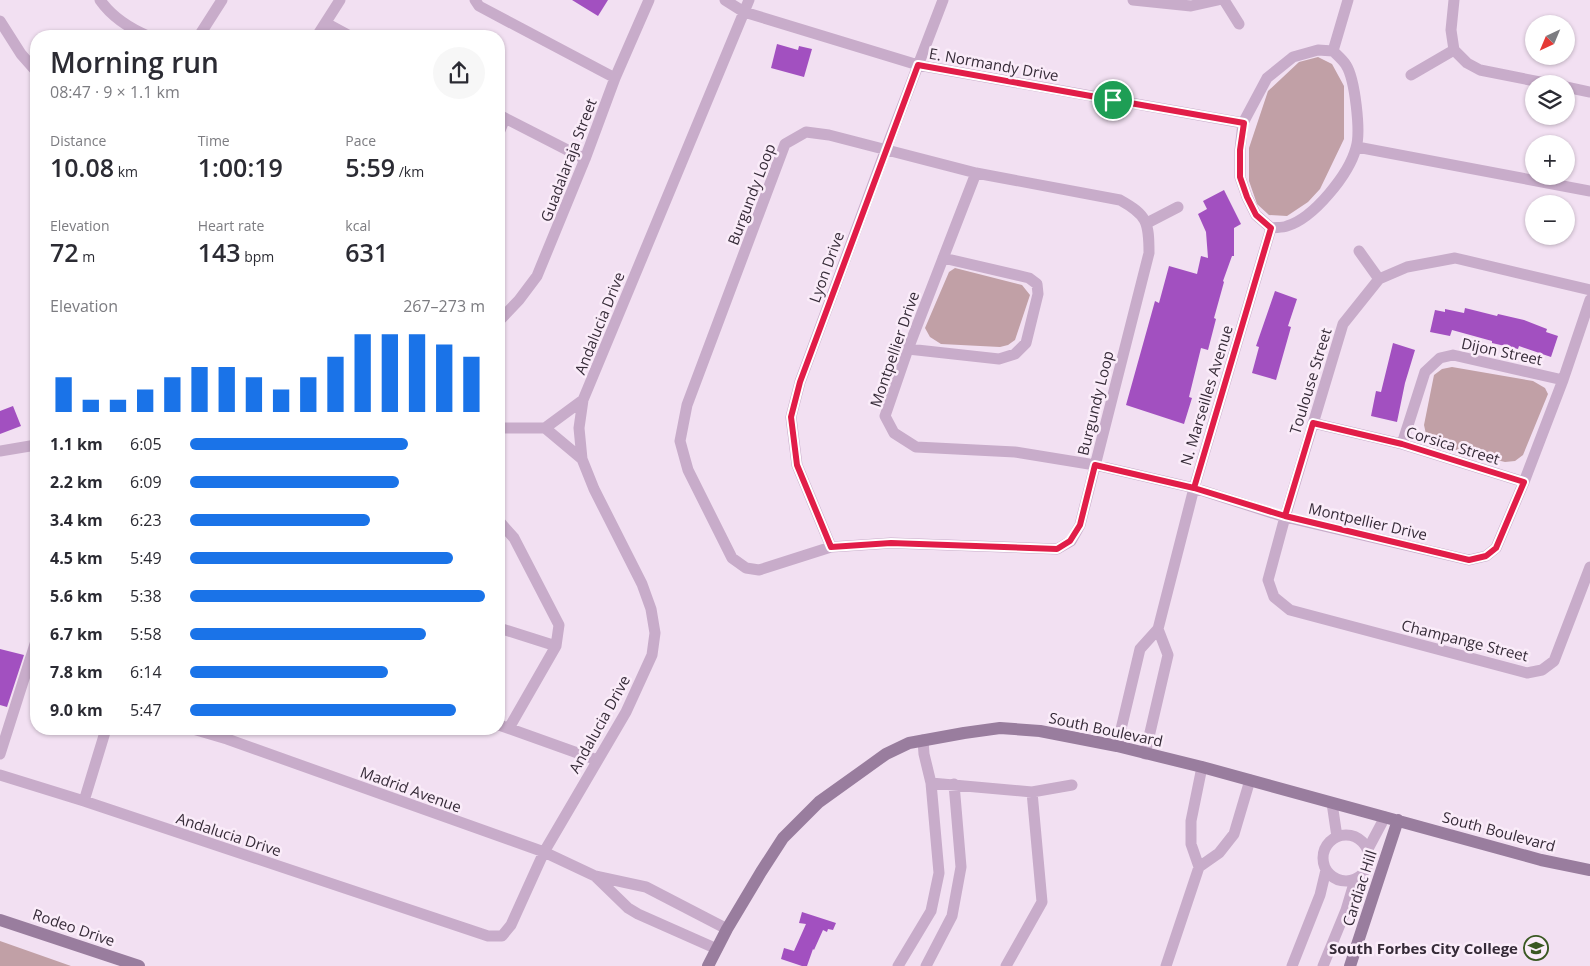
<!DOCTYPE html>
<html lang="en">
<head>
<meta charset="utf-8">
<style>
  body { margin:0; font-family:"Open Sans",sans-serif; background:#f7f7f7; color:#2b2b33; height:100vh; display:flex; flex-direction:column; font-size:19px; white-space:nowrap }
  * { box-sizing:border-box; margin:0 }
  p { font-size:16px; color:#7c7c81 }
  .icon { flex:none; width:28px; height:28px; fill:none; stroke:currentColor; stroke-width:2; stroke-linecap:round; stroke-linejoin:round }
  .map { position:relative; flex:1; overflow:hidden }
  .drawer { position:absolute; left:30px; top:30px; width:475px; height:705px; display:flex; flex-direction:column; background:#fff; border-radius:20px; box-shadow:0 1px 4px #0004 }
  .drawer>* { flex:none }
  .needle { width:32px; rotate:224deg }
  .controls { position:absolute; left:1525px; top:15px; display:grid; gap:10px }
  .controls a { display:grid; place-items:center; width:50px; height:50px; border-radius:50%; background:#fff; box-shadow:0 1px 4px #0004; font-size:25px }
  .pin { position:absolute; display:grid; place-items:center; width:42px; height:42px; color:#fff; margin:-21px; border:2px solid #fff; border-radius:50%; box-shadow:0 1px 5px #0007 }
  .round { display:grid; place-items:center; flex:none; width:52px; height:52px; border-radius:26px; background:#f7f7f7 }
  .head { display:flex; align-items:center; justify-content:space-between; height:85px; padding:0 20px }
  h1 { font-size:28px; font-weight:600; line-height:38px }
  .metrics { display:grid; grid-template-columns:repeat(3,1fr); gap:8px; height:85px; padding:5px 20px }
  .metrics div { display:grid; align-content:center }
  .metrics b { font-size:25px; font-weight:600 }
  .metrics small { font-size:14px; font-weight:400 }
  .metrics p { font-size:14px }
  .chart { height:140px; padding:10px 20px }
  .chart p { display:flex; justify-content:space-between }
  .chart svg { width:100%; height:90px; margin-top:5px; stroke:#1a73e8; stroke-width:6 }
  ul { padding:0 20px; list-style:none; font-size:16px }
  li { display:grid; grid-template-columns:80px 60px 1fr; align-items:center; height:38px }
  li i { height:12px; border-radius:6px; background:#1a73e8 }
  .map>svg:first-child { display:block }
  .green { fill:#c1a0a6 }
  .building { fill:#a250c0 }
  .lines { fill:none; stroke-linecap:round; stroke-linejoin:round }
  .street { stroke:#c8acca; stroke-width:11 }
  .secondary { stroke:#997d9e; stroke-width:12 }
  .route-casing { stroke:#fff; stroke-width:10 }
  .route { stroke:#e11d48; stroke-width:6 }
  .labels { text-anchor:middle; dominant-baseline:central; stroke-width:5; stroke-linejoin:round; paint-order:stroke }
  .street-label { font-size:15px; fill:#362b38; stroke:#faecf9 }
  .poi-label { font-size:15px; font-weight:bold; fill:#362b38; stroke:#faecf9; text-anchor:end }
</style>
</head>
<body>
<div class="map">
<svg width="1590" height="966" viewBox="0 0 1590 966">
  <rect width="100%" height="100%" fill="#f2e0f2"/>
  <path class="green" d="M1318 57 1332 64 1344 86V139L1320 189 1308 202 1287 216 1269 215 1257 204 1249 181V148L1268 91 1299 62Z
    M955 268 1022 285 1030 295 1015 340 1008 345 1000 347 941 344 930 337 925 328 949 272Z
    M1452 367 1533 381 1545 388 1548 394 1523 455 1515 461 1505 462 1432 444 1426 434 1424 425 1434 375 1442 369Z
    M0 941 71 966H0Z"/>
  <path class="building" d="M572 0H608L598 16Z
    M777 44 798 50 799 46 812 49 804 77 771 68Z
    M1224 190 1241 224 1234 228V256H1232L1223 281 1224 282 1214 318 1216 319 1208 350 1201 348 1189 397 1192 398 1184 424 1126 405 1155 301 1159 303 1169 266 1197 274 1201 256 1208 258 1206 232 1198 214 1207 209 1203 201Z
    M1275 291 1297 299 1288 326 1291 327 1276 380 1252 373 1259 347 1256 346Z
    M1465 308 1497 316 1498 314 1524 320 1547 329 1546 332 1558 336 1551 357 1519 346 1518 349 1492 343V341L1452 330 1450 336 1430 332 1435 310 1445 312V309L1464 313Z
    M1393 343 1415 350 1405 383 1397 422 1371 416 1376 391 1381 392Z
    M13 406 21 426 0 434V411Z
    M0 649 24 655 7 707 0 705Z
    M802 912 836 923 833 930 828 929 827 932 823 930 814 950 813 949 807 966H802L781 959 784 948 794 951 806 924 799 923Z"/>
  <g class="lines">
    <path class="street" d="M100 0C112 17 129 28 148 36
      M475 0 479 6 615 78
      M725 0 744 12 918 65 1243 123
      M1133 0 1191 6 1218 0
      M1224 0 1239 24
      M1454 0 1451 30 1454 50 1467 63 1480 70 1550 84
      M0 21 21 54 36 71
      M326 23 350 36
      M199 36 222 0
      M317 36 340 0
      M1318 50 1333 51C1337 55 1343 60 1346 65 1355 79 1361 132 1356 148 1349 174 1314 218 1287 226 1282 228 1276 227 1271 228L1256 215 1247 197 1240 177V150L1243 123 1267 78 1293 57Z
      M1333 51 1348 0
      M1411 75 1454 50
      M1566 87 1590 92
      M499 115 585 159
      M806 132 829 135 976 173 1120 200C1147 215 1149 222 1149 253L1080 525 1071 541 1057 549 891 543 831 547 759 570 746 568 732 558 688 470 680 441 687 405 785 144Z
      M499 133 505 118
      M1357 147 1590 191
      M976 173 908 349 885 416 894 433 916 447 1015 452 1095 465 1194 488 1285 517 1469 560 1486 556 1496 548 1524 482 1563 380 1590 300
      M1147 223 1178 207
      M1359 251 1379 279
      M1590 290 1455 258 1407 267 1379 279 1343 324 1285 517 1268 580 1274 597 1290 610 1527 673 1542 670 1554 661 1590 567
      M499 321 519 300 537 276 585 159 615 78 649 0
      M908 349 999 359 1015 354 1026 343 1038 294 1037 284 1029 278 943 258
      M1313 423 1402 444 1524 482
      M499 428H545
      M545 428 582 459
      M545 428 583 400
      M1402 444 1425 372 1440 358 1453 355 1563 380
      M0 451 36 445
      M499 521 514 538 559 625 556 646 509 728
      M831 547 797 465 791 417 800 382 886 149 943 0
      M499 628 556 646
      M499 725 597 760
      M193 729 227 739
      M220 729 227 739 544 852 595 876 646 887 727 929
      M1117 746 1140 649 1158 629 1194 488 1271 228
      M0 754 36 641
      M1145 754 1168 655 1158 629
      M0 775 84 801 488 936H502L511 925 544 852 626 712 652 655 655 633 651 609 642 584 594 489 582 459 579 428 583 400 749 0
      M931 783 1032 792 1072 785
      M84 801 106 729
      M1332 803 1337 837
      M1323 858a23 23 0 1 1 46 0a23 23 0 1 1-46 0Z
      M1368 849 1385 817
      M1199 867 1191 844V821L1202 767
      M595 876 628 908 638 914 717 949
      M898 966 931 911 939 873 931 783 924 754 923 740
      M926 966 952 916 961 867 954 784
      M1006 966 1042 902 1032 792
      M1166 966 1199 867 1219 853 1234 834 1250 780
      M1292 966 1320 895 1326 870
      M1323 966 1346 910 1355 880"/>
    <path class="secondary" d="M0 920 139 966
      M708 966 727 929 761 872 783 838 819 802 886 754 909 743 964 733 1000 728 1040 731 1117 746 1202 767 1541 860 1590 870
      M1350 966 1398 820"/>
  </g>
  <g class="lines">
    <defs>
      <path id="route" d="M1113 100 918 65 800 382 791 417 797 465 831 547 891 543 1057 549 1070 541 1080 525 1095 465 1194 488 1285 516 1313 423 1402 444 1524 482 1496 548 1486 556 1469 560 1285 516 1194 488 1271 228 1256 215 1247 197 1240 177V150L1244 123 1113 100"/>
    </defs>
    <use href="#route" class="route-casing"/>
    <use href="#route" class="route"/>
  </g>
  <defs>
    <symbol id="school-ring" viewBox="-11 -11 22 22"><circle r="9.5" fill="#faecf9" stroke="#3a5822" stroke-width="1.5"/><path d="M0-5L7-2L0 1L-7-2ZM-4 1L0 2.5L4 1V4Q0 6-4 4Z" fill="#3a5822"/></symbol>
  </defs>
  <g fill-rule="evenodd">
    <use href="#school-ring" x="1522" y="934" width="28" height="28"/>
  </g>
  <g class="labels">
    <g class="street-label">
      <text transform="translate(994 64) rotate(10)">E. Normandy Drive</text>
      <text transform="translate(568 160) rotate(-69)">Guadalaraja Street</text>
      <text transform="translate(751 194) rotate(-69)">Burgundy Loop</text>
      <text transform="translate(826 267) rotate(-70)">Lyon Drive</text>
      <text transform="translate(599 323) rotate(-68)">Andalucia Drive</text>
      <text transform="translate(894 349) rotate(-71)">Montpellier Drive</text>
      <text transform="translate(1502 351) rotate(12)">Dijon Street</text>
      <text transform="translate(1310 381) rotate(-73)">Toulouse Street</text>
      <text transform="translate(1206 395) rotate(-73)">N. Marseilles Avenue</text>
      <text transform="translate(1095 403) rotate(-76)">Burgundy Loop</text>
      <text transform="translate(1453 445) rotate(17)">Corsica Street</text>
      <text transform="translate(1368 521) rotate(13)">Montpellier Drive</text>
      <text transform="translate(1465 640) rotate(14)">Champange Street</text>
      <text transform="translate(599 724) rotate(-61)">Andalucia Drive</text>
      <text transform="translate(1106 729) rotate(12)">South Boulevard</text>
      <text transform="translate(411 789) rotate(20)">Madrid Avenue</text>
      <text transform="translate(1499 831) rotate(15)">South Boulevard</text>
      <text transform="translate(229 834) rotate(18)">Andalucia Drive</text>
      <text transform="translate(1359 888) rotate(-72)">Cardiac Hill</text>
      <text transform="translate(74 927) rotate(19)">Rodeo Drive</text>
    </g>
    <g class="poi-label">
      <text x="1518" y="948">South Forbes City College</text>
    </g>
  </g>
</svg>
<div class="controls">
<a><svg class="needle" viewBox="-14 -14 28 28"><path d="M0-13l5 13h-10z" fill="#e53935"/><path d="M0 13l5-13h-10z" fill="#7c7c81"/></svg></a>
<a><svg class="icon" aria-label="layers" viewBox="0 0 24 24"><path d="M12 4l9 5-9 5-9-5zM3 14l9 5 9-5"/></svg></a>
<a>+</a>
<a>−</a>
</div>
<div class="pin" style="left:1113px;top:100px;background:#1e9e55"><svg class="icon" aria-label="arrive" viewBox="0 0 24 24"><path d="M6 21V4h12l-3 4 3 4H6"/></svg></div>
<section class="drawer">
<div class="head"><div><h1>Morning run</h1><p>08:47 · 9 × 1.1 km</p></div><a class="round"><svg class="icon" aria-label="share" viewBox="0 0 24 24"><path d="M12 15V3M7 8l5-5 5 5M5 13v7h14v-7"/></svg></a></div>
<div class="metrics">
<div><p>Distance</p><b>10.08<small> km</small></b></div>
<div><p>Time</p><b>1:00:19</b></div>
<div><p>Pace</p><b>5:59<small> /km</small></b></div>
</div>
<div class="metrics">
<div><p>Elevation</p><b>72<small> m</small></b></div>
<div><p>Heart rate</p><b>143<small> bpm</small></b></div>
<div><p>kcal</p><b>631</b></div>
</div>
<div class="chart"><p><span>Elevation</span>267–273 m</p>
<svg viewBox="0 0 160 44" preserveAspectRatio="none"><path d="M5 44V27M15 44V38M25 44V38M35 44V33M45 44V27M55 44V22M65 44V22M75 44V27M85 44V33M95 44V27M105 44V17M115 44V6M125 44V6M135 44V6M145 44V11M155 44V17"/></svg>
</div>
<ul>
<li><b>1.1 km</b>6:05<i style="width:74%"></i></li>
<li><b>2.2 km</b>6:09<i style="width:71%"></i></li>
<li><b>3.4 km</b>6:23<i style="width:61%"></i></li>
<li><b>4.5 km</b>5:49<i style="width:89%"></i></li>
<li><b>5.6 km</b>5:38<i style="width:100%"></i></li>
<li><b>6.7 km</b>5:58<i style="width:80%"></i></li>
<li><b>7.8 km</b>6:14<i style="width:67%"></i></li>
<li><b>9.0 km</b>5:47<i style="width:90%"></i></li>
</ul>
</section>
</div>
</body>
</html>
